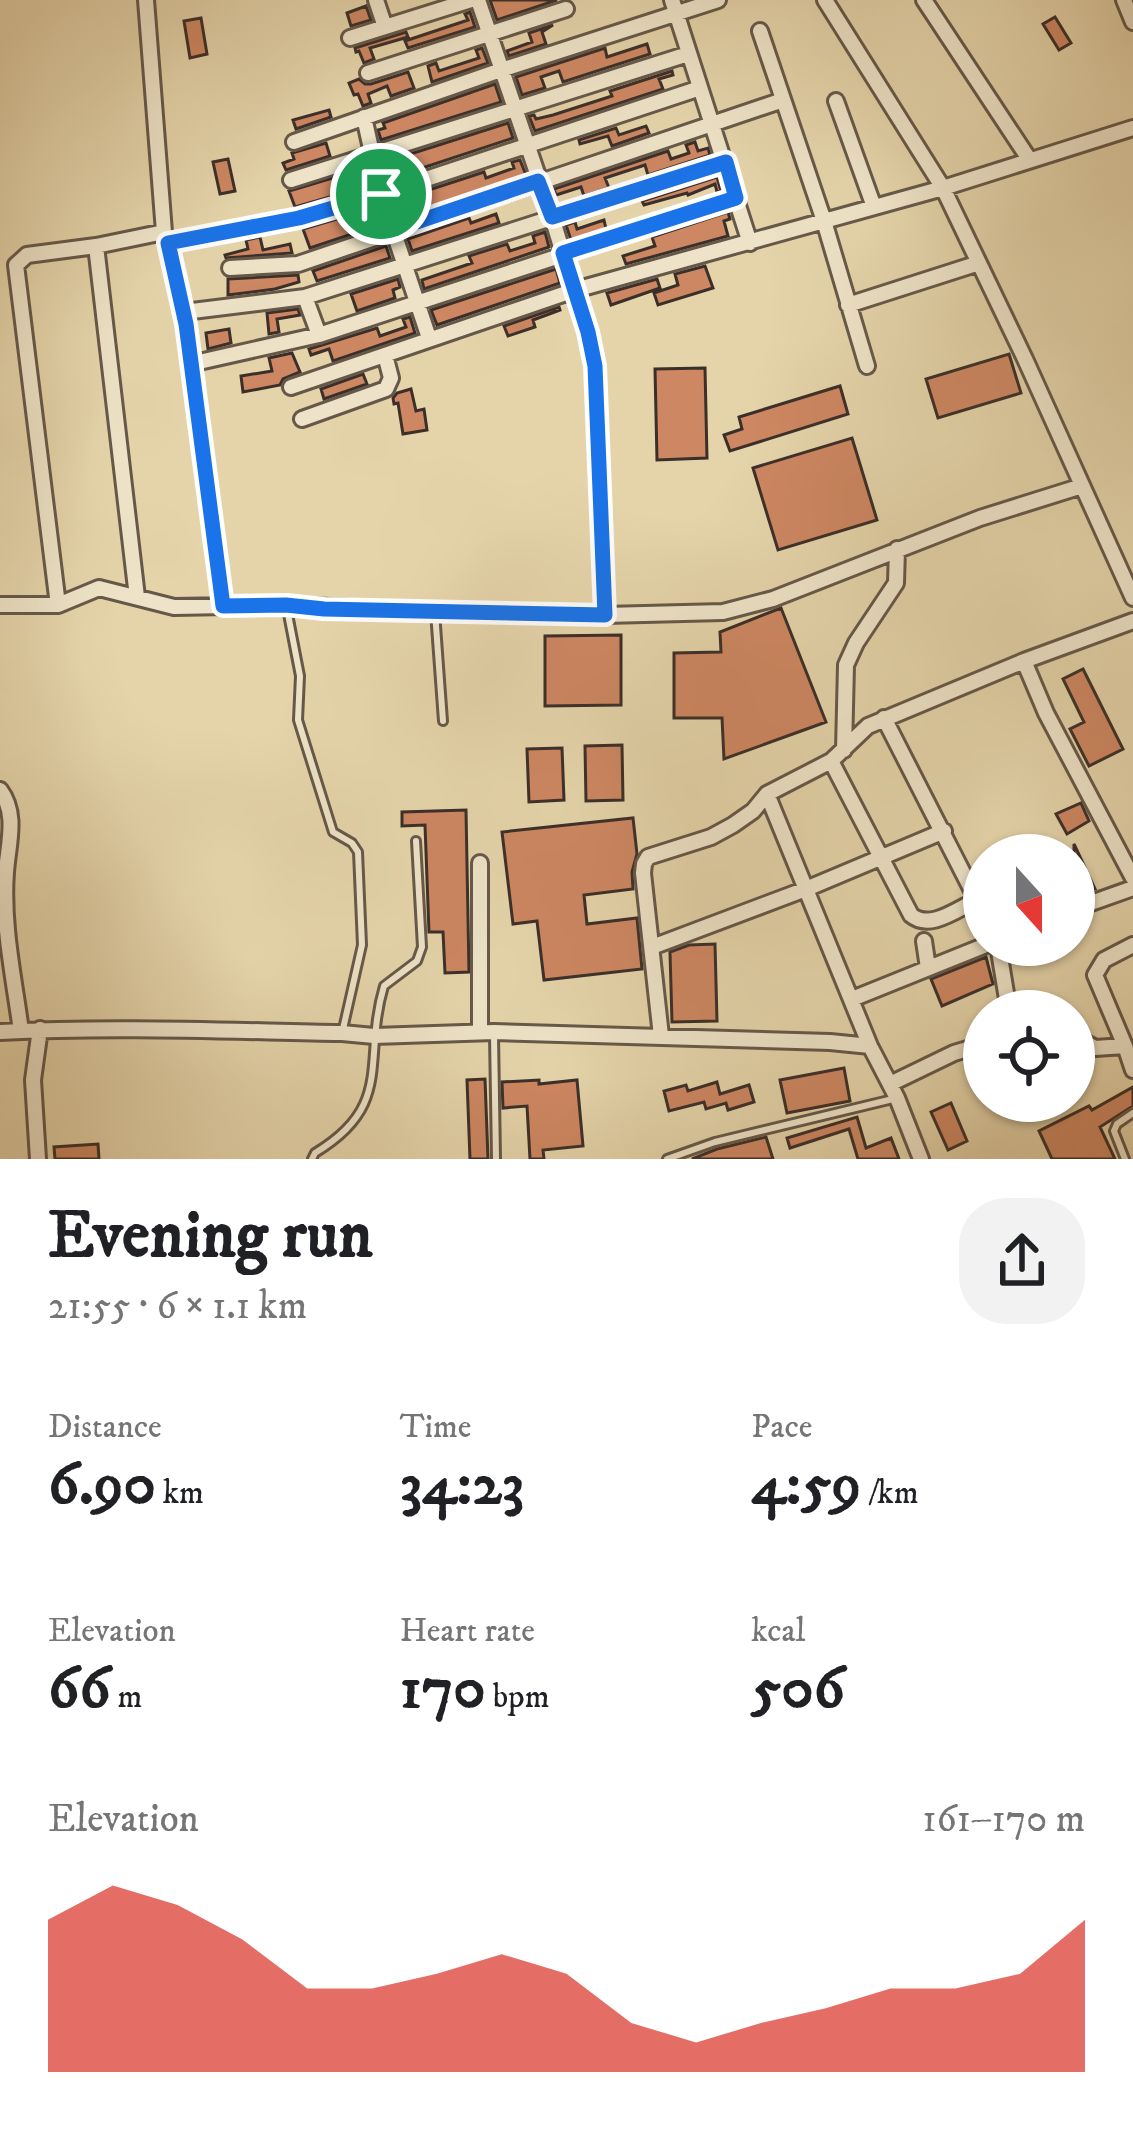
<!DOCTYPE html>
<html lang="en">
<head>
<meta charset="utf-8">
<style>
  body { margin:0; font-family:"IM FELL DW Pica",serif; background:#f2f2f2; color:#202124; height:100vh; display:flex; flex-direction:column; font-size:45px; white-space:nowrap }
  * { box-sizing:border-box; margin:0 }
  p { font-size:39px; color:#757577 }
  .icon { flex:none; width:66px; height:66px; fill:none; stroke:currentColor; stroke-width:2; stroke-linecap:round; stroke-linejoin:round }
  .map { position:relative; height:1159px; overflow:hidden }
  .sheet { display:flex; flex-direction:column; background:#fff; flex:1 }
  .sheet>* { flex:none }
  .needle { width:78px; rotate:159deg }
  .tools { position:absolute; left:963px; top:834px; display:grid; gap:24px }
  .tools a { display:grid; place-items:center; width:132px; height:132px; border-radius:50%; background:#fff; box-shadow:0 3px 9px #0004; font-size:60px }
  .pin { position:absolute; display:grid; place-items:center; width:102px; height:102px; color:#fff; margin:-51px; border:6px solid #fff; border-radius:50%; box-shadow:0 3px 12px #0007 }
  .round { display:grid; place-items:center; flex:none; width:126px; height:126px; border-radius:48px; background:#f2f2f2 }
  .summary { display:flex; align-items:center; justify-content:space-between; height:204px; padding:0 48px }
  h1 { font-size:66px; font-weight:700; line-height:90px }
  .metrics { display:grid; grid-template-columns:repeat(3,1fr); gap:18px; height:204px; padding:12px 48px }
  .metrics div { display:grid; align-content:center }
  .metrics b { font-size:60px; font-weight:700 }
  .metrics small { font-size:33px; font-weight:400 }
  .metrics p { font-size:33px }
  .chart { height:336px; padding:24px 48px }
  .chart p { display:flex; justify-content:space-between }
  .chart svg { width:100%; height:216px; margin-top:12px; fill:#d93025; opacity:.7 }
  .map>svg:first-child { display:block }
  .building { fill:#cd8762; stroke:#3b2f29; stroke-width:3 }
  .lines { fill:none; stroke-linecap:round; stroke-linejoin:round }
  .lane-casing { stroke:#665849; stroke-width:12 }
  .street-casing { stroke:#665849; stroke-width:20 }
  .lane { stroke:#eee3c8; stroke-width:6 }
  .street { stroke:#eee3c8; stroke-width:14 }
  .route-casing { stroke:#fff; stroke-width:24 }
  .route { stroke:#1a73e8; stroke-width:15 }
</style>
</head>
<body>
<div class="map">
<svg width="1133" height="1159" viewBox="0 0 1133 1159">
  <rect width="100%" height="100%" fill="#e5d4aa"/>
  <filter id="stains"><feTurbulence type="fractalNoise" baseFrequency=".00167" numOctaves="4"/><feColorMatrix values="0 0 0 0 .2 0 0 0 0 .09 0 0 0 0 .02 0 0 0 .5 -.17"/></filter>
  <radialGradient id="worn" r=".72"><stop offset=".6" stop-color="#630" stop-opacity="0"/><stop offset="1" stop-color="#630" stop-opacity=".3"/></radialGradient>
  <path class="building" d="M490 0H557L497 20Z
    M366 6 371 20 351 26 347 13Z
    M470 12 475 27 408 48 405 41 468 20 465 14Z
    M1055 17 1071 43 1059 50 1043 24Z
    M201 18 207 54 190 58 184 21Z
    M553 25 542 32 546 44 509 56 507 51 532 42 529 33Z
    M406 32 408 37 370 48 374 59 364 63 359 51 356 52 355 48Z
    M647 44 650 54 563 82 559 71 541 77 545 88 522 95 516 77 605 48 607 57Z
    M482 48 488 63 432 82 428 66 436 63 439 71 479 58 476 50Z
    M672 71 673 75 659 79 663 89 535 131 529 116 534 115 536 119 553 115 612 96 610 91Z
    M408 72 414 88 391 96 387 86 368 94 371 103 363 106 358 94 354 95 349 83 359 79 365 84H371Z
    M495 84 501 102 381 140 378 130 385 128 383 123Z
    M329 110 331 117 296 129 293 120Z
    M508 123 513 138 389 179 385 162Z
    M646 126 649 133 612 146 608 136 580 144 579 140 616 128 619 135Z
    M695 142 698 151 708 148 710 155 648 175 645 165 605 178 609 188 584 196 581 187 556 195 554 189 668 151 671 159 689 153 686 145Z
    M326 143 330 156 286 170 283 163 294 159 292 153Z
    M228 159 235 191 220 194 213 162Z
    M520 160 526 175 401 217 395 201 484 172 486 178 514 168 512 162Z
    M356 171 359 179 366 177 368 186 295 207 289 191Z
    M717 177 721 191 717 192 715 184 688 195 687 193 644 205 642 201Z
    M374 208 379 225 310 248 303 229Z
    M728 212 730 219 724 221 728 236 626 264 623 256 655 246 652 237Z
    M496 214 499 223 412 251 408 239 469 218 471 223Z
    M604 220 606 229 571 240 566 225 575 222 577 229Z
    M545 232 549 247 424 289 422 280 472 263 469 256 507 244 510 251 535 243 533 236Z
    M260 237 263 250 290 244 292 253 226 258 225 255 248 249 246 240Z
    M386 246 390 258 317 281 313 271Z
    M705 266 713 288 658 305 654 293 678 285 675 274Z
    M556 269 560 283 437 325 431 310Z
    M298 275 299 282 275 289 228 295V279Z
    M398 279 400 287 393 290 395 298 357 311 351 294Z
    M657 279 660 288 611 305 607 293Z
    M559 307 560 310 533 320 535 327 508 336 504 326Z
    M298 309 300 315 277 319 279 332 269 334 267 313Z
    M410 317 415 333 333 361 329 349 311 355 309 349 377 328 380 336 406 327 403 319Z
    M229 329 231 343 208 349 206 333Z
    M292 353 300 372 283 379 280 385 243 392 241 376 272 371 269 358Z
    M1009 354 1021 393 938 418 926 379Z
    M705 368 707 458 657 460 655 369Z
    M363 374 367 384 324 399 321 389Z
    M840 386 848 414 730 451 724 435 742 429 739 417Z
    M411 389 416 411 424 409 427 430 403 434 398 403 394 404 393 398 397 393Z
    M852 438 877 520 778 550 753 468Z
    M781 608 826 722 724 759 722 718H674V653L721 652 720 632Z
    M621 635V705L545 706V636Z
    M1083 669 1123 749 1089 766 1070 729 1084 722 1063 679Z
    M622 745 623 800 586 801 585 746Z
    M562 748 564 800 529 802 527 749Z
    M1081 803 1089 821 1067 834 1056 814Z
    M466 810 469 972 445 973 443 932H429L425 825 402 826V812Z
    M633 818 637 854 632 872 633 889 584 895 587 924 637 918 642 969 544 980 537 921 513 924 502 832Z
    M1074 844 1095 889 1074 897Z
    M715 944 717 1021 672 1022 670 952 689 945Z
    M986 957 993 984 942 1006 931 979Z
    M844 1068 850 1101 787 1113 780 1080Z
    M485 1079 488 1159H470L467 1080Z
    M539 1080V1084L577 1080 583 1146 543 1150 544 1159H530L527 1106 503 1108 502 1082Z
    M717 1082 720 1094 749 1085 754 1102 728 1110 726 1103 706 1109 704 1102 669 1111 664 1091 686 1085 688 1091Z
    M1133 1087V1106L1100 1127 1115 1159H1052L1039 1131 1089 1106 1092 1110Z
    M951 1103 967 1141 948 1150 931 1112Z
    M857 1117 866 1148 891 1138 899 1159H858L849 1129 790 1148 787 1138Z
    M766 1137 773 1159H692L717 1149Z
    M98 1144 99 1159H55L54 1147Z"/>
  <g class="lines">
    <defs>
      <path id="lane" d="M287 609 300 676 298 720 333 832 352 843 358 852 362 945 343 1029
        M435 612 443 721
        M494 1035 496 1159
        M312 1159 315 1153C395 1105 362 1060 384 986L417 961 422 947 416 841
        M667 1159 715 1142 893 1099
        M1125 1159 1114 1131 1117 1124 1133 1113"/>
      <path id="street" d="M146 0 164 232 168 243 299 218 381 194 700 88
        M376 0 385 27
        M478 0 552 217 593 353 605 615
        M672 0 750 243
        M825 0 943 188 1025 359 1133 598
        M924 0 1029 159
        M1124 0 1133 22
        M760 31 824 221 867 366
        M350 38 471 0
        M368 73 566 9
        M836 101 874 207
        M364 117 381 194 429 338
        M294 142 501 70 718 0
        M291 180 688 54
        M168 243 186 324 223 606
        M96 246 137 597
        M230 268 298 264 783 100
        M305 297 319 335
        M848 305 979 263
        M184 312 305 297 726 162
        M190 364 319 335 736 198
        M291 387 575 290 943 188 1133 128
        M302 419 386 389 391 378 385 355
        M0 605H58L99 588 174 607 287 605 435 612 605 615 723 612 773 599 980 518 1082 486
        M58 605 16 265 27 255 96 246 164 232
        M1024 661 1046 713 1133 878
        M884 718 984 914
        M844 750 846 665 856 643 896 583 897 549
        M831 761 911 915C930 931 957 909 977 900
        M0 790C18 814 8 844 6 872 2 925 14 978 21 1031
        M767 794 870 1046 897 1098 921 1159
        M1074 909 1133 888
        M924 941 928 968
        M998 945 1009 1011
        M652 947 806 889 944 831
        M852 999 986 945
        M480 1031V863
        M0 1032C114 1026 228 1031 342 1033L374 1036 494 1032 830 1042 870 1046
        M661 1036 643 873 644 864 648 857 711 837 733 825 753 811 767 794 831 761 868 726 1024 661 1133 621
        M1074 1036 1095 1048 1125 1046 1133 1070
        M1125 1046 1095 975 1104 960 1133 945
        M890 1084 954 1053 984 1044
        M38 1159 33 1080 40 1029"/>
    </defs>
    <use href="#lane" class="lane-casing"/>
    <use href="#street" class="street-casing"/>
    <use href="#lane" class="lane"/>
    <use href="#street" class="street"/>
  </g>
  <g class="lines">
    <defs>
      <path id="route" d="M726 162 736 198 563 253 588 332 595 366 605 615 324 609 286 605 223 606 186 324 168 243 299 218 381 194 393 230 538 181 552 217Z"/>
    </defs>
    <use href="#route" class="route-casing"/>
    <use href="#route" class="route"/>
  </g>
  <rect width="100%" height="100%" filter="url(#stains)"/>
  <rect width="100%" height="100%" fill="url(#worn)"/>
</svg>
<div class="tools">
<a><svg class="needle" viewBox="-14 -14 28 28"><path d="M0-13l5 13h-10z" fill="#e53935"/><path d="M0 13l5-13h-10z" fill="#757577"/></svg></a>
<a><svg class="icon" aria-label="locate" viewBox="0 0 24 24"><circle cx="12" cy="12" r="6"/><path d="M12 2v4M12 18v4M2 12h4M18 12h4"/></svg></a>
</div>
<div class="pin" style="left:381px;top:194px;background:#1e9e55"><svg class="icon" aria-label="arrive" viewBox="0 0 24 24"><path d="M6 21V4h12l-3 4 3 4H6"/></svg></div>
</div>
<section class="sheet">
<div class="summary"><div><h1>Evening run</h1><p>21:55 · 6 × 1.1 km</p></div><a class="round"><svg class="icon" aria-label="share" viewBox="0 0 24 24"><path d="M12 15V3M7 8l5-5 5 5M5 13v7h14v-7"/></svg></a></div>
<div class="metrics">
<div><p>Distance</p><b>6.90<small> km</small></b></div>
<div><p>Time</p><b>34:23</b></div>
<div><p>Pace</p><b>4:59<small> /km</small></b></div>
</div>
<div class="metrics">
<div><p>Elevation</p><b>66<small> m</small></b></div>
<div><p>Heart rate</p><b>170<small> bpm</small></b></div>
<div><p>kcal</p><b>506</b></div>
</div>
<div class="chart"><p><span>Elevation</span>161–170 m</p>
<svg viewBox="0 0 160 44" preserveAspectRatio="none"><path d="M0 44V13L10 6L20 10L30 17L40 27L50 27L60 24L70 20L80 24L90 34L100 38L110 34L120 31L130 27L140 27L150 24L160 13V44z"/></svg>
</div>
</section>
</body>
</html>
